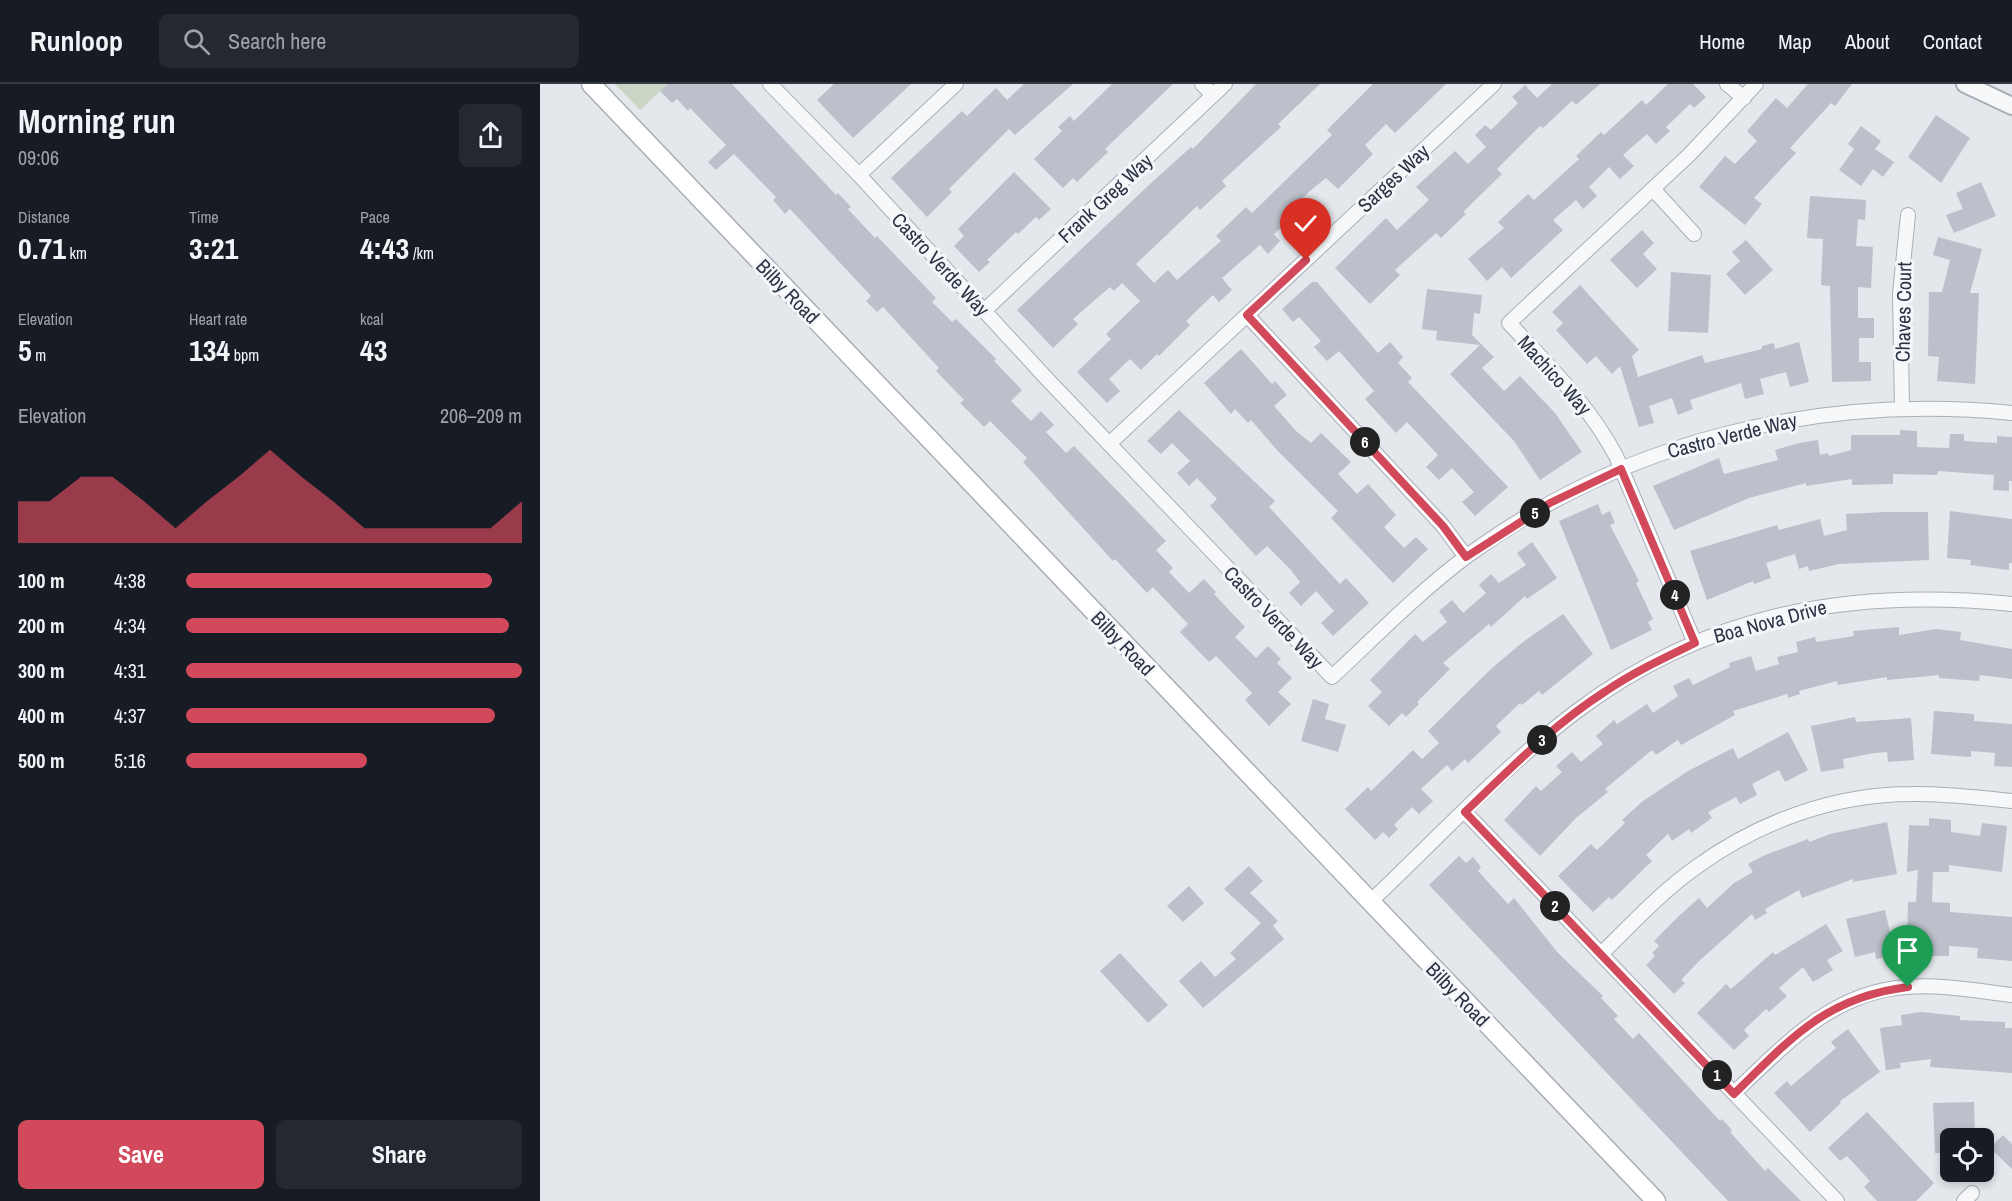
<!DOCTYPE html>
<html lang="en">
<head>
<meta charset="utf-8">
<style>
  body { margin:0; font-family:"Archivo Narrow",sans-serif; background:#242831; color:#f1f3f6; height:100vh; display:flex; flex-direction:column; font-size:22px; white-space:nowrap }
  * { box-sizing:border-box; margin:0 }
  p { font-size:20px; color:#9ea1a6 }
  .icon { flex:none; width:33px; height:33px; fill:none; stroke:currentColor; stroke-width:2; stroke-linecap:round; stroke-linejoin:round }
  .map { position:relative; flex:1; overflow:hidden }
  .panel { display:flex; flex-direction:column; background:#171b24; width:540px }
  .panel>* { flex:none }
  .controls { position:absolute; left:1400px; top:1044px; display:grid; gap:12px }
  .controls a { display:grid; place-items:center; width:54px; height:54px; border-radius:9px; background:#171b24; box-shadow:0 3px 9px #0003; font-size:30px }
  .pin { position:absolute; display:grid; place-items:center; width:51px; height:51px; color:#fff; margin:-62px -26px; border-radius:50% 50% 50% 0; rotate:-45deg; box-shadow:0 0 6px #0007 }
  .pin .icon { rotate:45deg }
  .km { position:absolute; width:30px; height:30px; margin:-15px; border-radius:50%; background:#222; color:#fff; font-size:16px; line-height:30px; text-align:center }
  .round { display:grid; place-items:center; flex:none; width:63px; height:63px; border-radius:9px; background:#242831 }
  .head { display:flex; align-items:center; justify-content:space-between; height:102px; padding:0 18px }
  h1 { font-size:33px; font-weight:800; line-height:45px }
  .stats { display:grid; grid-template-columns:repeat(3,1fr); gap:9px; height:102px; padding:6px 18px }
  .stats div { display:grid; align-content:center }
  .stats b { font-size:30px; font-weight:800 }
  .stats small { font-size:16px; font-weight:400 }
  .stats p { font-size:16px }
  .chart { height:168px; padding:12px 18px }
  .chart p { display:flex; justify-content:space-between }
  .chart svg { width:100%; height:108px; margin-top:6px; fill:#d1495b; opacity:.7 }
  .action { display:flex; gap:12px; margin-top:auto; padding:12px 18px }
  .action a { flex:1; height:69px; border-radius:9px; background:#d1495b; color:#fff; font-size:24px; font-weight:800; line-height:69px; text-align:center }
  .action a+a { background:#242831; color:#f1f3f6 }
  ul { padding:0 18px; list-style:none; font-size:20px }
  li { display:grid; grid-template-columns:96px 72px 1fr; align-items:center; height:45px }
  li i { height:15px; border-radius:8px; background:#d1495b }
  header { display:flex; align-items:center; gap:36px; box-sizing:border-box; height:84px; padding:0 30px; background:#171b24; border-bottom:2px solid #363941 }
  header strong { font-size:28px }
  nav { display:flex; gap:33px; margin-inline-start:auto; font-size:21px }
  .search { width:420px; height:54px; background:#242831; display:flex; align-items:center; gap:15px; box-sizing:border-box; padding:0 21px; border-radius:9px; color:#9ea1a6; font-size:22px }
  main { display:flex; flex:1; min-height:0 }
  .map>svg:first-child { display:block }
  .green { fill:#c9d6c5 }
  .building { fill:#bbc0ca }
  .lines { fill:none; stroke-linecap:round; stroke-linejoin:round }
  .minor-casing { stroke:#a9aeb7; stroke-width:16 }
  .tertiary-casing { stroke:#a9aeb7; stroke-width:20 }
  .secondary-casing { stroke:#a9aeb7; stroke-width:21 }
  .minor { stroke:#f7f8fa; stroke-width:14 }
  .tertiary { stroke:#f7f8fa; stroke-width:16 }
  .secondary { stroke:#fff; stroke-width:18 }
  .route-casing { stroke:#fff; stroke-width:12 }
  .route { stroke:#d1495b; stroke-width:8 }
  .labels { text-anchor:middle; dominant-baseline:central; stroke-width:6; stroke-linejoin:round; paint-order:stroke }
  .street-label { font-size:20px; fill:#2b3445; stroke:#f4f6f9 }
</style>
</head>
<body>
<header>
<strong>Runloop</strong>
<div class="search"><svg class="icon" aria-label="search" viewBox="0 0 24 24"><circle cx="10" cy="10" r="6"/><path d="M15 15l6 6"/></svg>Search here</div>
<nav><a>Home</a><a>Map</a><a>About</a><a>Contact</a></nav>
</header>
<main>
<section class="panel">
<div class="head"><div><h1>Morning run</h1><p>09:06</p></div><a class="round"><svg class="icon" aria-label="share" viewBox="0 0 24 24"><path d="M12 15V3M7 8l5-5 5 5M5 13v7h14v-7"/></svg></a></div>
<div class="stats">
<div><p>Distance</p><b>0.71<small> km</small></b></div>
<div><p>Time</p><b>3:21</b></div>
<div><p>Pace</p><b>4:43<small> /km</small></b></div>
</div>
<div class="stats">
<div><p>Elevation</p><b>5<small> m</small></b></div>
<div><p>Heart rate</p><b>134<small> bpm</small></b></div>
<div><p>kcal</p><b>43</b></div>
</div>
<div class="chart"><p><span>Elevation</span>206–209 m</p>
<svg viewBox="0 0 160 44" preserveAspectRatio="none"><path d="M0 44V27L10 27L20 17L30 17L40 27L50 38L60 27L70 17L80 6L90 17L100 27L110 38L120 38L130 38L140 38L150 38L160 27V44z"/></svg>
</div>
<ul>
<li><b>100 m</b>4:38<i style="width:91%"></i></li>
<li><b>200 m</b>4:34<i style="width:96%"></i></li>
<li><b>300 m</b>4:31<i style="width:100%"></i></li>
<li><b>400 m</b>4:37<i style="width:92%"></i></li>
<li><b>500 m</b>5:16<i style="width:54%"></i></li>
</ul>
<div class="action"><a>Save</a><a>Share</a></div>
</section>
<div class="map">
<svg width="1472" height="1117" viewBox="0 0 1472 1117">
  <rect width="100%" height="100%" fill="#e4e7ec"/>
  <path class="green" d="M75 0H128L100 26Z"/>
  <path class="building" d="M128 0H192L296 111 298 109 311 123 308 125 335 154 337 152 396 214 392 218 412 238 416 235 456 275 454 277 482 306 471 317 491 337 501 327 514 341 506 348 526 369 534 362 626 457 616 466 633 484 629 488 649 509 664 495 676 508 674 510 705 543 695 553 716 574 728 562 741 575 737 579 752 594 738 608 751 620 729 642 705 616 712 609 676 572 669 578 640 548 648 540 613 503 607 509 575 475 573 477 483 378 487 374 450 337 444 343 420 319 424 316 396 287 399 284 343 223 337 228 326 217 331 212 250 125 245 130 233 116 236 113 194 70 176 86 168 78 186 61 150 24 148 27 137 15 132 19 120 7Z
    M294 0H371L313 54 277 16Z
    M484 0H533L475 51 469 45 409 105 412 108 387 133 351 94 422 27 427 32 456 4 467 16Z
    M572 0H633L565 65 568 68 537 98 533 94 523 104 494 75 522 47 518 43 530 32 534 37Z
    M716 0H780L738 40 741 43 682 97 686 102 660 126 657 122 596 180 614 199 628 186 637 196 681 157 676 152 706 123 712 129 754 88 792 51 787 46 833 0H906L855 49 846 40 825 61 833 70 798 105 786 94 771 106 752 124 757 129 734 150 740 157 728 170 720 161 682 194 692 206 679 218 673 211 646 237 650 241 619 272 617 270 601 286 590 275 569 295 580 307 567 319 537 288 571 255 566 250 600 217 582 199 574 207 570 203 533 235 538 240 513 264 477 226 610 100 651 63 653 65Z
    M1012 0H1060L1036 21 1032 17 1003 44 1000 42 957 85 962 90 923 128 926 130 901 154 896 149 855 186 860 191 830 220 795 184 846 134 857 146 889 116 876 103 915 67 928 80 946 63 935 51 945 41 951 46 978 19 972 13 985 1 997 14Z
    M1128 0H1153L1166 13 1154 24 1150 20 1126 43 1130 47 1116 60 1107 50 1083 71 1094 82 1080 95 1069 83 1049 103 1057 112 1043 125 1036 116 1013 136 1023 146 971 194 962 183 947 197 928 175 964 144 958 138 988 110 994 116 1039 75 1036 72 1061 48 1064 51 1102 16 1106 21Z
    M1268 0H1312L1295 22 1291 19 1250 64 1256 69 1214 114 1222 120 1205 141 1159 103 1185 72 1195 80 1217 57 1207 47 1236 14 1247 24Z
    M1396 31 1430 54 1401 99 1368 73Z
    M1321 42 1341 57 1335 65 1354 78 1343 93 1333 85 1321 102 1299 86 1314 65 1308 60Z
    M474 88 511 125 499 136 496 133 478 150 476 148 447 176 450 178 439 188 414 162 424 152 418 145Z
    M1441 98 1456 132 1414 149 1406 131 1423 125 1416 109Z
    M1270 112 1326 116 1325 136 1318 135 1316 162 1333 163 1331 204 1318 203V234H1334V254H1319V278H1331V297L1292 298 1290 202 1281 201 1283 155 1267 154Z
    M1102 146 1114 159 1103 170 1117 185 1097 204 1070 176Z
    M1398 153 1442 165 1430 209H1439L1435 300 1397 297 1399 273 1388 272 1389 208H1402L1410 176 1393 171Z
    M1206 156 1233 186 1205 211 1186 190 1200 177 1192 168Z
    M1131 188 1171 191 1168 249 1128 247Z
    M772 198H777L838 269 850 258 863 273 858 279 872 294 868 298 968 403 935 432 922 418 934 408 912 384 899 396 886 383 898 371 885 357 867 338 856 349 825 315 834 307 799 267 787 277 774 263 781 257 759 233 753 238 742 225Z
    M1040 201 1099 266 1092 272 1098 293 1162 271 1165 279 1222 265V262L1234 259 1235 265 1259 258 1269 298 1250 303 1246 288 1220 295 1224 310 1205 315 1201 299 1150 316 1153 325 1138 331 1132 314 1109 322 1114 339 1099 343 1080 282 1072 290 1056 272 1047 280 1016 246 1023 239 1012 228Z
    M887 205 942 211 940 230 934 229 932 251 954 273 942 284 964 307 980 292 1015 329 1042 368 1000 396 974 357 910 290 940 261 896 256 897 247 882 245Z
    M701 265 732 300 735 297 747 311 734 322 756 347 771 359 781 349 811 378 798 390 817 410 828 400 856 431 844 443 864 464 876 453 888 465 853 499 791 434 798 427 737 366 711 336 708 339 695 325 691 330 664 299Z
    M639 326 735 417 729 423 800 500 806 494 829 519 793 552 781 539 794 527 776 507 761 522 749 509 760 498 750 485 727 462 716 472 670 422 677 415 657 394 649 402 637 389 650 377 632 359 621 370 607 357Z
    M1360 346 1377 347V363L1409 364 1410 350H1424V357L1457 359V352L1472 353V397H1469V407L1453 406 1454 391 1398 387 1397 391 1353 390V400L1312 401V395L1266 402V399L1209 414 1134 446 1113 402 1179 374 1184 390 1238 376 1235 366 1259 359 1278 356 1280 371 1288 369 1289 372 1311 366V351H1360Z
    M1058 420 1062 431 1070 427 1075 439 1070 441 1099 497 1096 499 1113 535 1108 538 1112 546 1071 566 1019 437Z
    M1410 427 1472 435V479H1469V486L1430 481 1431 476 1407 474Z
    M1345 428H1388L1389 476 1299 480 1269 487 1268 482 1259 485 1255 470 1226 479 1231 494 1214 500 1213 497 1167 516 1150 467 1237 441 1239 446 1280 435 1284 452 1307 446 1306 430Z
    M992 458 1017 494 987 515 985 512 951 543 949 540 903 579 910 585 877 618 879 620 866 633 862 629 849 642 828 622 842 608 830 596 875 550 883 558 907 538 899 527 912 516 923 529 946 509 939 501 951 490 959 499 986 481 977 469Z
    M1023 530 1053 570 1002 611 999 607 982 621 980 619 956 642 961 648 928 679 925 675 912 687 907 681 881 705 893 717 879 730 872 723 854 741 858 745 849 754 843 748 835 756 805 725 828 703 831 707 873 666 882 675 899 659 888 647 952 584 983 558Z
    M1359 543V551L1396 545 1421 548 1420 556 1472 565V595L1440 591 1439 597 1399 594V591L1347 596V593L1298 601 1297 597 1259 607 1260 610 1248 614 1247 610 1193 627 1195 631 1141 661 1138 656 1116 671 1112 666 1065 705 1068 708 1036 734 1000 772 964 736 996 702 1001 707 1022 688 1016 682 1032 668 1041 678 1063 660 1056 652 1074 636 1077 640 1107 620 1113 629 1138 612 1133 602 1149 594 1153 601 1190 583 1189 579 1211 572 1216 587 1239 580 1237 573 1258 568 1256 558 1275 553 1276 558 1314 552 1313 547Z
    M773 615 789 620 785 635 806 641 798 668 761 657Z
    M1394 627 1434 630V637L1472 640V683L1454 682 1455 669 1431 667V673L1391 670Z
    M1315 633 1316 638 1371 634 1374 676 1348 678 1347 668 1334 669 1303 675 1304 684 1281 688 1271 642Z
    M1248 648 1268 686 1245 698 1239 686 1212 700 1217 711 1200 720 1196 713 1168 728 1172 734 1151 749 1149 745 1132 757 1128 750 1106 771 1112 777 1072 816 1069 813 1053 828 1018 792 1051 760 1057 766 1085 739 1082 736 1103 717 1148 687 1193 664 1198 675Z
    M1389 734 1411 736V748L1440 752 1442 739 1467 742 1462 788 1409 781V788H1393L1392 818 1410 819V828L1472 833V877L1437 874 1438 864 1409 862V872H1391V865L1367 864 1368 818H1376L1378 786 1367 788 1369 741 1389 742Z
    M1347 738 1357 790 1313 798V795L1262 814 1259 806 1225 825 1227 829 1215 836 1212 830 1159 877 1141 896 1145 899 1134 910 1106 881 1115 872 1112 869 1119 862 1114 857 1140 831 1159 814 1167 824 1194 799 1213 788 1208 780 1225 771 1268 755 1269 758 1290 750Z
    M919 772 926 779 933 773 941 783 938 787 968 820 974 814 1018 869 1063 912 1061 914 1078 932 1074 935 1093 955 1099 949 1180 1037 1182 1035 1192 1046 1190 1048 1225 1087 1228 1084 1261 1117H1188L889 801Z
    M709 782 723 797 710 809 738 837 733 842 744 855 663 924 639 897 661 877 675 893 696 875 690 869 721 839 684 805Z
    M649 802 664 819 643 838 627 822Z
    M1345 826 1355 871 1336 875 1335 868 1315 873 1306 835Z
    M1286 840 1303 867 1287 876 1293 886 1273 898 1263 883 1239 904 1247 912 1229 928 1226 925 1204 946 1209 952 1194 966 1157 929 1186 900 1191 905 1233 868 1235 871Z
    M580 869 628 921 608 939 560 887Z
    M1381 928 1420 932V936L1465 938V944H1472V989L1390 983 1391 975 1360 979 1361 984 1346 986 1340 944 1362 941 1361 931Z
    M1308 945 1340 988 1299 1018 1301 1019 1270 1048 1234 1009 1247 997 1251 1002 1296 964 1291 958Z
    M1434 1018 1435 1054H1410V1069H1395L1393 1019Z
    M1327 1028 1394 1099 1376 1117H1337L1324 1103 1330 1097 1307 1072 1300 1077 1288 1064Z
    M1463 1051 1472 1060V1085L1450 1064Z"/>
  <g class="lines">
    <defs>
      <path id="minor" d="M230 0 319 91 508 296 792 593C836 552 879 508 927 472 1085 356 1278 310 1472 329
        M662 0 673 11
        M1187 0 1204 14
        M319 91 416 0
        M1113 105 1154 150
        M444 227 685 0
        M707 231 903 442 926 473
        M1362 324 1360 210 1368 131
        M569 360 954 0
        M1155 559 1076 372C1049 321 1009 282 969 239L1149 71 1216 0
        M925 728 1297 1117
        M830 818C898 754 963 683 1037 627 1169 528 1312 504 1472 520
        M1061 870C1091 841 1121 808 1155 784 1218 738 1294 710 1372 710 1405 709 1439 714 1472 717
        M1194 1009C1245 961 1292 908 1366 903 1401 900 1437 907 1472 911
        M1424 1117 1432 1109"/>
      <path id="tertiary" d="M1425 0 1472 22"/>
      <path id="secondary" d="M51 0 1116 1117"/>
    </defs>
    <use href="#minor" class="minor-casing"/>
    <use href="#tertiary" class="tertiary-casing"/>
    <use href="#secondary" class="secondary-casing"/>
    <use href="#minor" class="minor"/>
    <use href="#tertiary" class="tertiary"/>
    <use href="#secondary" class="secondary"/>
  </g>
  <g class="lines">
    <defs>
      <path id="route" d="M766 176 707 231 903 442 926 473 1010 419 1081 385 1155 559C1124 574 1094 588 1066 607 1014 640 970 685 925 728L1194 1010C1250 955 1286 913 1368 903"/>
    </defs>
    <use href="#route" class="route-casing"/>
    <use href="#route" class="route"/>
  </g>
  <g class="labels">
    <g class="street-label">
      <text transform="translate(853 94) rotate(-43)">Sarges Way</text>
      <text transform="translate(565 114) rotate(-43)">Frank Greg Way</text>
      <text transform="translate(401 180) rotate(47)">Castro Verde Way</text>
      <text transform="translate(248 207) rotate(46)">Bilby Road</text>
      <text transform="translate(1363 228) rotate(-89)">Chaves Court</text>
      <text transform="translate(1015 291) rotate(48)">Machico Way</text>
      <text transform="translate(1192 351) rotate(-14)">Castro Verde Way</text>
      <text transform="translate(734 533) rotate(46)">Castro Verde Way</text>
      <text transform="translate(1230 537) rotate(-15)">Boa Nova Drive</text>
      <text transform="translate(583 559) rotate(46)">Bilby Road</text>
      <text transform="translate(918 910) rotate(46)">Bilby Road</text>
    </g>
  </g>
</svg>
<div class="controls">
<a><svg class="icon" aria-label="locate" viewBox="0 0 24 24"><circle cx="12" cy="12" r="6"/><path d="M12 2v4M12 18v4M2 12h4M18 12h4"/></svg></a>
</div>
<div class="pin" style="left:1368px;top:903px;background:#1e9e55"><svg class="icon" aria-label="arrive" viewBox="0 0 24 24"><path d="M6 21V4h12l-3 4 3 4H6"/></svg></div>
<div class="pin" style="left:766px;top:176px;background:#d93025"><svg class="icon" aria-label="check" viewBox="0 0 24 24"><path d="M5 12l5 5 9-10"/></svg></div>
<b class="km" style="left:1177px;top:991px">1</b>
<b class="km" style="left:1015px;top:822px">2</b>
<b class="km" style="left:1002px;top:656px">3</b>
<b class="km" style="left:1135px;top:511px">4</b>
<b class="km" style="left:995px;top:429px">5</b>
<b class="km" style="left:825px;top:358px">6</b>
</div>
</main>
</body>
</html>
